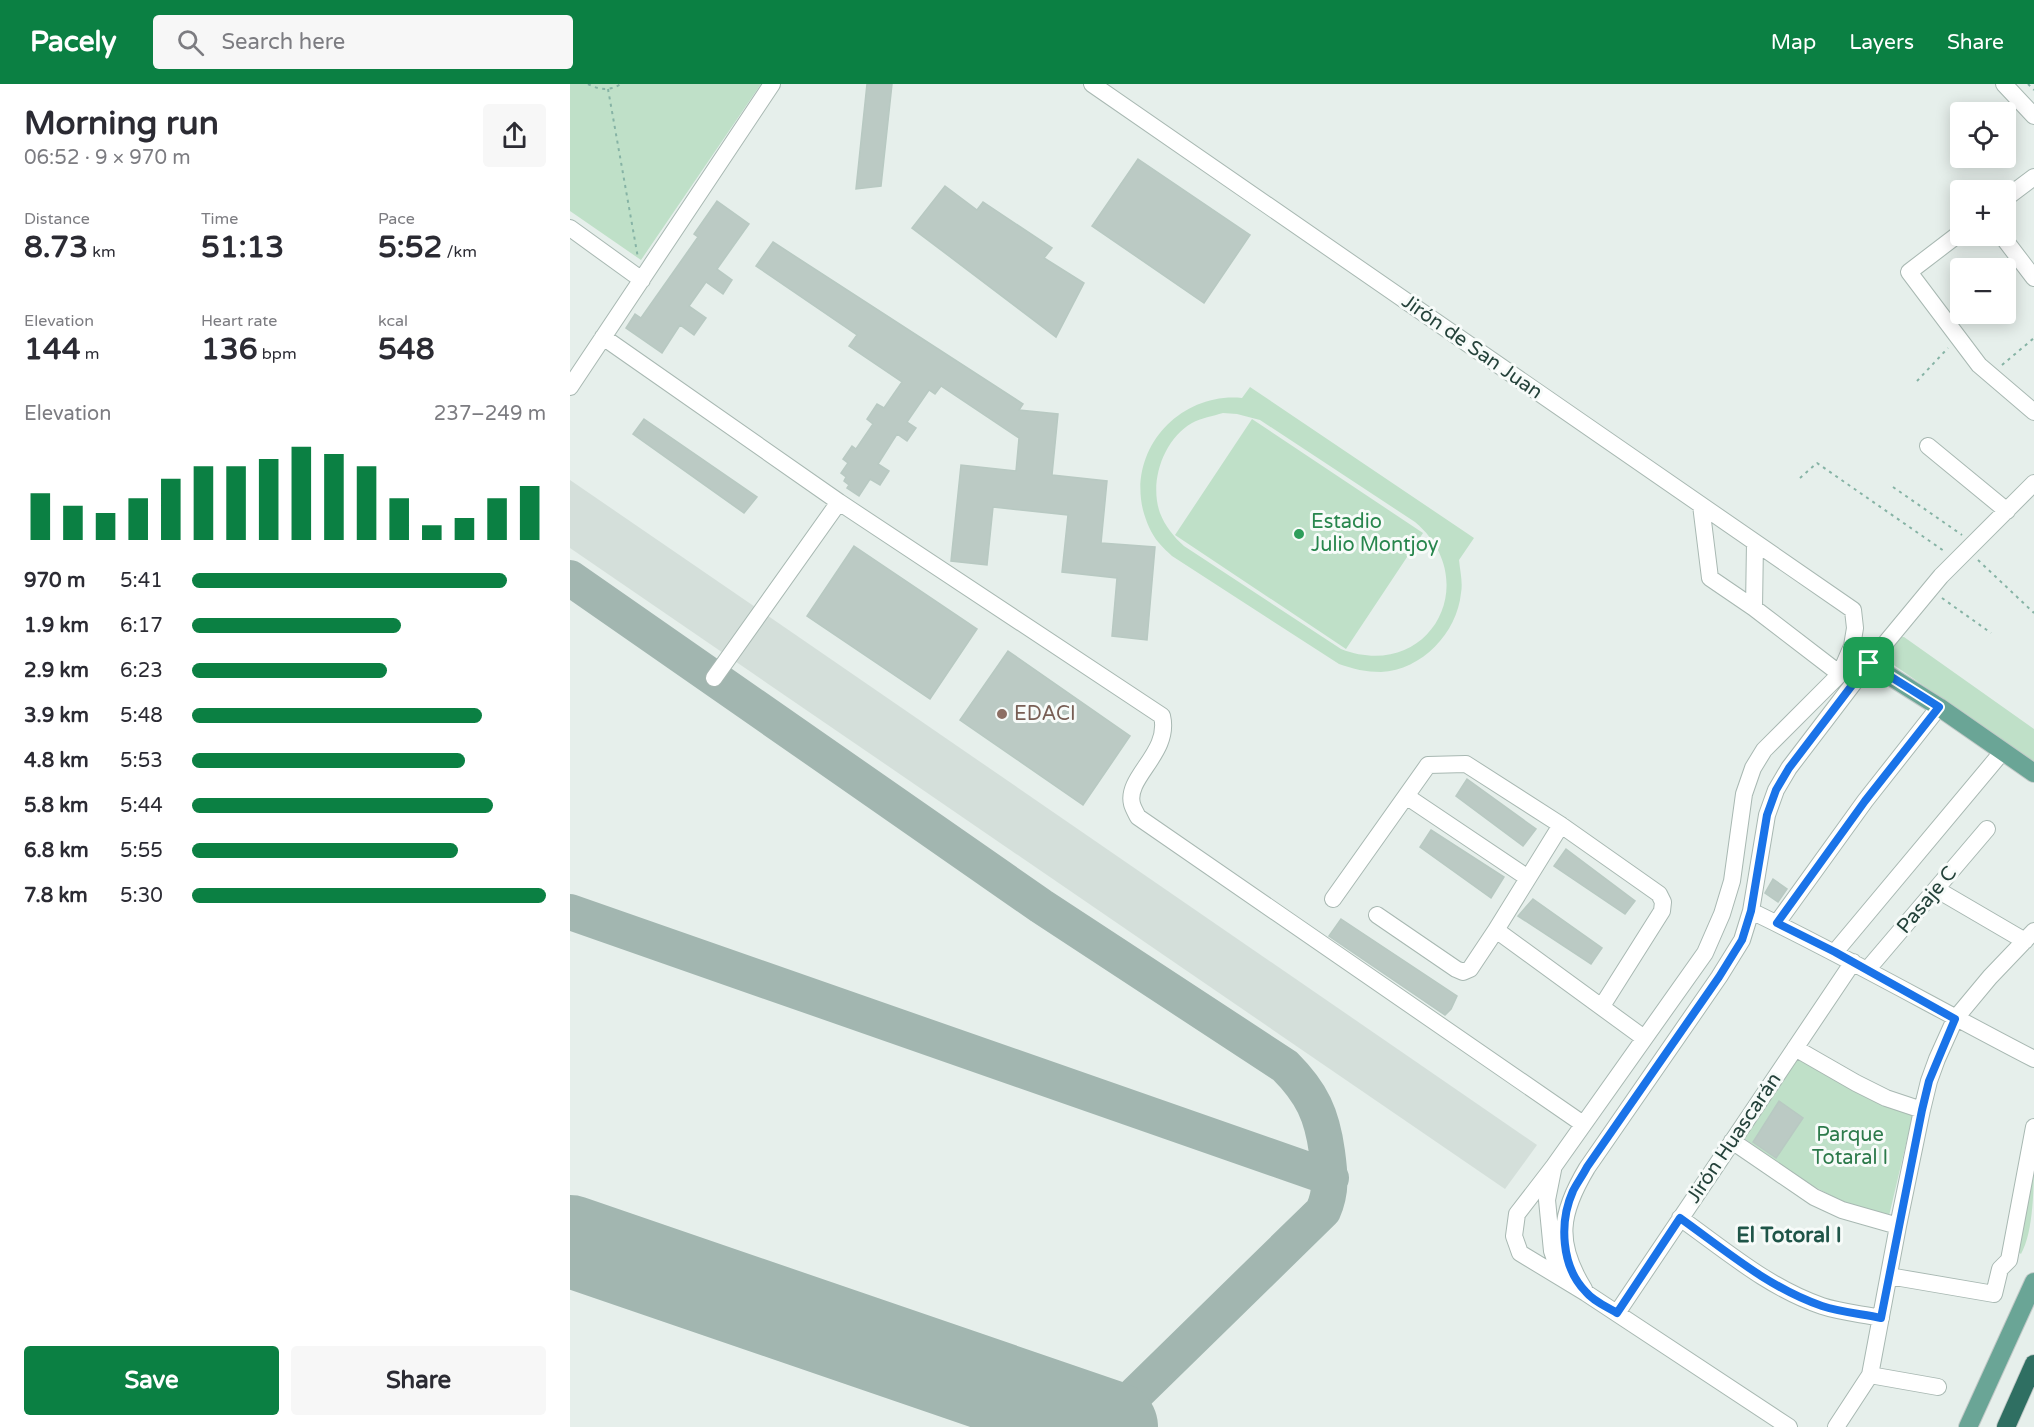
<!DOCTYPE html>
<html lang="en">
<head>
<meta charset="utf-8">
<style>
  body { margin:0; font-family:"Varela Round",sans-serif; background:#f7f7f7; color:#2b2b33; height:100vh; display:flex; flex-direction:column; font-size:22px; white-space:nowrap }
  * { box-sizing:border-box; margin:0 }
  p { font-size:20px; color:#7c7c81 }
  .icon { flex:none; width:33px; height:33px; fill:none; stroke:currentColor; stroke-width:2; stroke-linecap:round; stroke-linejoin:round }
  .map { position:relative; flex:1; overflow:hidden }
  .panel { display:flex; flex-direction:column; background:#fff; width:570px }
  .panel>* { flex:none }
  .fabs { position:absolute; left:1380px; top:18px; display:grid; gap:12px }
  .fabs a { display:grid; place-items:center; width:66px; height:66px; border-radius:6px; background:#fff; box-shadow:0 3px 15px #0003; font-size:30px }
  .pin { position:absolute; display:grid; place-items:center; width:51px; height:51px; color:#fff; margin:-26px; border-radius:12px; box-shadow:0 3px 9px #0006 }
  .round { display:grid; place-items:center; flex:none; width:63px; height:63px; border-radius:6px; background:#f7f7f7 }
  .overview { display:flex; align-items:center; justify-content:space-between; height:102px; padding:0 24px }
  h1 { font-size:33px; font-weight:800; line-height:45px }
  .stats { display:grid; grid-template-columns:repeat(3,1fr); gap:9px; height:102px; padding:6px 24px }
  .stats div { display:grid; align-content:center }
  .stats b { font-size:30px; font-weight:800 }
  .stats small { font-size:16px; font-weight:400 }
  .stats p { font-size:16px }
  .chart { height:168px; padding:12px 24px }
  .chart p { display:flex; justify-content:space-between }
  .chart svg { width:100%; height:108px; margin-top:6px; stroke:#0b8043; stroke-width:6 }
  .primary-button { display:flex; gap:12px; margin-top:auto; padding:12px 24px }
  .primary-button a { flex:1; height:69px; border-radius:6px; background:#0b8043; color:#fff; font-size:24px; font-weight:800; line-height:69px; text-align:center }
  .primary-button a+a { background:#f7f7f7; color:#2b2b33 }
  ul { padding:0 24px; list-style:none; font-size:20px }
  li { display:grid; grid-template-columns:96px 72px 1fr; align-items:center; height:45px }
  li i { height:15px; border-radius:8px; background:#0b8043 }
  header { display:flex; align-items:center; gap:36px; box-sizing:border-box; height:84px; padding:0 30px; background:#0b8043; color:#fff }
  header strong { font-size:28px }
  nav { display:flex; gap:33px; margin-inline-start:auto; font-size:21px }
  .search { width:420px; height:54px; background:#f7f7f7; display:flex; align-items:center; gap:15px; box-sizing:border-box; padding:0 21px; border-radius:6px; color:#7c7c81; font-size:22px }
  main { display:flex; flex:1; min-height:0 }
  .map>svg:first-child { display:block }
  .built { fill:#d4dfda }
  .green { fill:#bfe0c8; fill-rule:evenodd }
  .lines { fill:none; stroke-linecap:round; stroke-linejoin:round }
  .taxiway { stroke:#a2b6b0; stroke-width:36 }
  .runway { stroke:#a2b6b0; stroke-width:92 }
  .building { fill:#bbcac4; stroke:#b8c9c2; stroke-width:1.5 }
  .minor-casing { stroke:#a8b8b2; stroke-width:18 }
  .major-casing { stroke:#c2cac8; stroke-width:20 }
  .highway-casing { stroke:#c2cac8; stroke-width:20 }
  .path { stroke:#86b3a5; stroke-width:2; stroke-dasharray:3 4.5; stroke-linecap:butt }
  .minor { stroke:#fff; stroke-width:16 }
  .major { stroke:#6aa596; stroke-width:18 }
  .highway { stroke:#2f6f62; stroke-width:18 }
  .route-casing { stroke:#fff; stroke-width:12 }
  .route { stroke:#1a73e8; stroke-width:8 }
  .leisure-dot { fill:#2e9e5b; stroke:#f7fbf9; stroke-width:2 }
  .education-dot { fill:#8d6e63; stroke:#f7fbf9; stroke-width:2 }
  .labels { text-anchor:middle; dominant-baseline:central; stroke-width:6; stroke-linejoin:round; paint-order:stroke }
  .street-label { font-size:20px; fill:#24423a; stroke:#f7fbf9 }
  .leisure-label { font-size:20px; fill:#27864d; stroke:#f7fbf9; text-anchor:start }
  .education-label { font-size:20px; fill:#785e54; stroke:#f7fbf9; text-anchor:start }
  .park-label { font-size:20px; fill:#2d7a4b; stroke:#f7fbf9 }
  .neighbourhood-label { font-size:21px; font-weight:bold; fill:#1f5548; stroke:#f7fbf9 }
</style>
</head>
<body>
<header>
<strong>Pacely</strong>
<div class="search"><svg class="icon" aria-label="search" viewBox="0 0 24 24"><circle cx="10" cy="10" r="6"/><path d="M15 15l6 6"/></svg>Search here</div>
<nav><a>Map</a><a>Layers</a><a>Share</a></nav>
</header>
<main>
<section class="panel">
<div class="overview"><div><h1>Morning run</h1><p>06:52 · 9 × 970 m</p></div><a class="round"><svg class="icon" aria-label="share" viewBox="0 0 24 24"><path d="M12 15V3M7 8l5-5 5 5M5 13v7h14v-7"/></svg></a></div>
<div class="stats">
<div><p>Distance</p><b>8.73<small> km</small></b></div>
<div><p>Time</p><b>51:13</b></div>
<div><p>Pace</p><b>5:52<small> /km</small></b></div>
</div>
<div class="stats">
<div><p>Elevation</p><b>144<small> m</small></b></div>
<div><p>Heart rate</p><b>136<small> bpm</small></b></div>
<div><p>kcal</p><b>548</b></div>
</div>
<div class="chart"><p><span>Elevation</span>237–249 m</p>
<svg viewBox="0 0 160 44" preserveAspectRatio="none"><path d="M5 44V25M15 44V30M25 44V33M35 44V27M45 44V19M55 44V14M65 44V14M75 44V11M85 44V6M95 44V9M105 44V14M115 44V27M125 44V38M135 44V35M145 44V27M155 44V22"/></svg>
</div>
<ul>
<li><b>970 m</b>5:41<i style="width:89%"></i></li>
<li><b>1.9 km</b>6:17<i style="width:59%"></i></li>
<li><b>2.9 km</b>6:23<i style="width:55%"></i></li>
<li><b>3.9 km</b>5:48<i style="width:82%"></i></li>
<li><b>4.8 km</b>5:53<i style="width:77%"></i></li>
<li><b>5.8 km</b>5:44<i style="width:85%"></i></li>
<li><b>6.8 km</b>5:55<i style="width:75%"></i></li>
<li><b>7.8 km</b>5:30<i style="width:100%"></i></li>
</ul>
<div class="primary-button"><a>Save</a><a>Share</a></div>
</section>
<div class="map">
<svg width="1464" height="1343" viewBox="0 0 1464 1343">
  <rect width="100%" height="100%" fill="#e6efeb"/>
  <path class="built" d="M0 396 191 527 967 1061 935 1105 0 464Z"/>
  <path class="green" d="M0 0H191L71 176 0 127Z
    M680 303 904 454 889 476C890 487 893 498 891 509 887 549 852 586 811 588 796 588 783 585 769 580L602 472C598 468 593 464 589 459 581 450 576 437 573 426 558 365 610 308 672 314ZM653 329 667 330 690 336 845 438C915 497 859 599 771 565L614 462C604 453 595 442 590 429 579 398 593 356 622 339 631 334 643 332 653 329Z
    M682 335 853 449 776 565 605 451Z
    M1331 553H1334L1464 645V678L1318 577 1316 574 1317 570Z
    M1228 973 1343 1030 1319 1132 1273 1118 1228 1094 1174 1054Z
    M1464 1071C1464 1099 1464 1148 1451 1170L1447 1167Z"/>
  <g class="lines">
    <path class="taxiway" d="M0 494 471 822 715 982C742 1009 752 1031 757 1068 760 1090 762 1107 753 1127L535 1340
      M0 828 761 1094"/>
    <path class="runway" d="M0 1157 542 1343"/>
  </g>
  <path class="building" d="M297 0H322L311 102 286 105Z
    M568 75 680 151 634 219 522 142Z
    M375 102 407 126 413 118 482 164 474 174 514 199 486 253 342 144Z
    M147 117 179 140 147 185 162 196 153 210 136 198 119 222 136 234 124 251 110 241 92 269 56 244 65 230 71 234 128 153 124 150Z
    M203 158 453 320 449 326 488 330 482 391 537 397 531 459 585 463 577 556 542 552 547 494 492 488 498 431 423 423 417 481 381 477 391 381 446 387 449 354 371 302 365 310 359 306 337 338 346 344 337 357 327 350 308 380 319 387 310 401 300 395 289 412 277 404 279 401 274 397 276 393 271 389 278 379 273 375 282 362 286 365 303 340 297 335 307 320 314 324 332 298 279 262 287 251 186 182Z
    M74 335 187 413 174 429 63 350Z
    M284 462 407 545 360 615 237 532Z
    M438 567 560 652 513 721 390 636Z
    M897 695 966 745 953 762 886 712Z
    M861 746 934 793 921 814 850 763Z
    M996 765 1065 817 1055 830 984 782Z
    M1203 795 1217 805 1208 818 1195 809Z
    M963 815 1032 864 1021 880 948 832Z
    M771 835 887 912 881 925 875 931 759 852Z
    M1209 1017 1233 1034 1206 1074 1183 1058Z"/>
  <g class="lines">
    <defs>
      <path id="minor" d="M522 0 1283 526 1285 544 1282 562 1270 590 1194 666 1183 684 1174 710 1162 797 1152 830 1135 869 984 1082 947 1130 944 1152 950 1169 1016 1209 1219 1343
        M1434 0 1464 32
        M1436 114 1464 93
        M0 144 72 196
        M1390 149 1339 188 1409 281 1464 328
        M1432 152 1464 194
        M33 253 269 418 592 632C601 669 555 693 562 720 563 724 566 729 568 733L1013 1040
        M0 303 202 0
        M1358 362 1437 427
        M1131 421 1140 494 1184 524
        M1185 458 1184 524 1270 590
        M144 594 269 418
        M836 712 958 794
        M991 741 926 846 1074 954
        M1366 805 1455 857
        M763 815 858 681 896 680 991 741 1089 810 1093 818 1092 827 1032 922
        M1181 827C1277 873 1369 926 1464 975
        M807 831 886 885 893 888 900 885 926 846
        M1207 839 1295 717 1369 623
        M1265 868 1433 667
        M1297 886 1417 745
        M1225 964 1286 999 1316 1014 1352 1026
        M1162 1057 1244 1113 1272 1126 1328 1142
        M983 1086 977 1116 982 1167 991 1193
        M1110 1134C1155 1166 1199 1204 1252 1222 1270 1228 1292 1230 1311 1234
        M1319 1192 1424 1210 1430 1185 1439 1176 1464 1043
        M1014 1205C985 1158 990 1129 1017 1084L1149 893 1172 856 1181 827 1197 731 1206 706 1219 684 1299 579 1371 492 1464 399
        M1047 1229 1283 878
        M1300 1291 1368 1303
        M1266 1343 1300 1291 1328 1142 1352 1026 1359 997 1367 975 1385 935 1420 893 1464 847"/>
      <path id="major" d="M1299 579 1369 623 1464 689
        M1398 1343 1464 1198"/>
      <path id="highway" d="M1436 1343 1464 1280"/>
    </defs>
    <use href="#minor" class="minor-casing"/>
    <use href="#major" class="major-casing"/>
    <use href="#highway" class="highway-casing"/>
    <path class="path" d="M18 0C29 6 40 7 51 0
      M1458 0 1464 6
      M38 5 68 174
      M1432 281 1464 254
      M1347 297 1378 264
      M1230 394 1247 379 1374 467
      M1323 403 1392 451
      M1408 476 1464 529
      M1372 514 1421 549"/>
    <use href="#minor" class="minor"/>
    <use href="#major" class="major"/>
    <use href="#highway" class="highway"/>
  </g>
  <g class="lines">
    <defs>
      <path id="route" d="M1299 579 1369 623 1295 717 1207 839 1265 868 1385 935 1359 997 1352 1026 1311 1234C1292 1230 1270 1228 1252 1222 1199 1204 1155 1166 1110 1134L1047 1229C1037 1223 1023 1217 1016 1208 991 1183 989 1138 1003 1107 1007 1099 1013 1091 1017 1083L1149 893 1172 856 1181 827 1197 731 1206 706 1219 684Z"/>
    </defs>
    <use href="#route" class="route-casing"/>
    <use href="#route" class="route"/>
  </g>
  <circle class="leisure-dot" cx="729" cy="450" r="6"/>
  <circle class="education-dot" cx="432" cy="630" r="6"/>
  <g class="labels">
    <g class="street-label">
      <text transform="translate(902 263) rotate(35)">Jirón de San Juan</text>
      <text transform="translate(1357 816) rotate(-50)">Pasaje C</text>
      <text transform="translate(1164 1054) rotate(-56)">Jirón Huascarán</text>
    </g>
    <g class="leisure-label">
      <text x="741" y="438">Estadio<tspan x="741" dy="23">Julio Montjoy</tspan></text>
    </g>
    <g class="education-label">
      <text x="444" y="630">EDACI</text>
    </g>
    <g class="park-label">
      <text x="1280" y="1051">Parque<tspan x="1280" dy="23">Totaral I</tspan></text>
    </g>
    <g class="neighbourhood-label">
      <text x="1219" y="1151">El Totoral I</text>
    </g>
  </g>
</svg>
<div class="fabs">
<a><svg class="icon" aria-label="locate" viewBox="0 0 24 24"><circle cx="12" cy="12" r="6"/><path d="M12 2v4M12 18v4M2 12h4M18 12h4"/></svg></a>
<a>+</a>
<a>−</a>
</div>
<div class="pin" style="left:1299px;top:579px;background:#1e9e55"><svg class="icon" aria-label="arrive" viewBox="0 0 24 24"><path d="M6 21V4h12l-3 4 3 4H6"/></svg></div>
</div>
</main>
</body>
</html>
